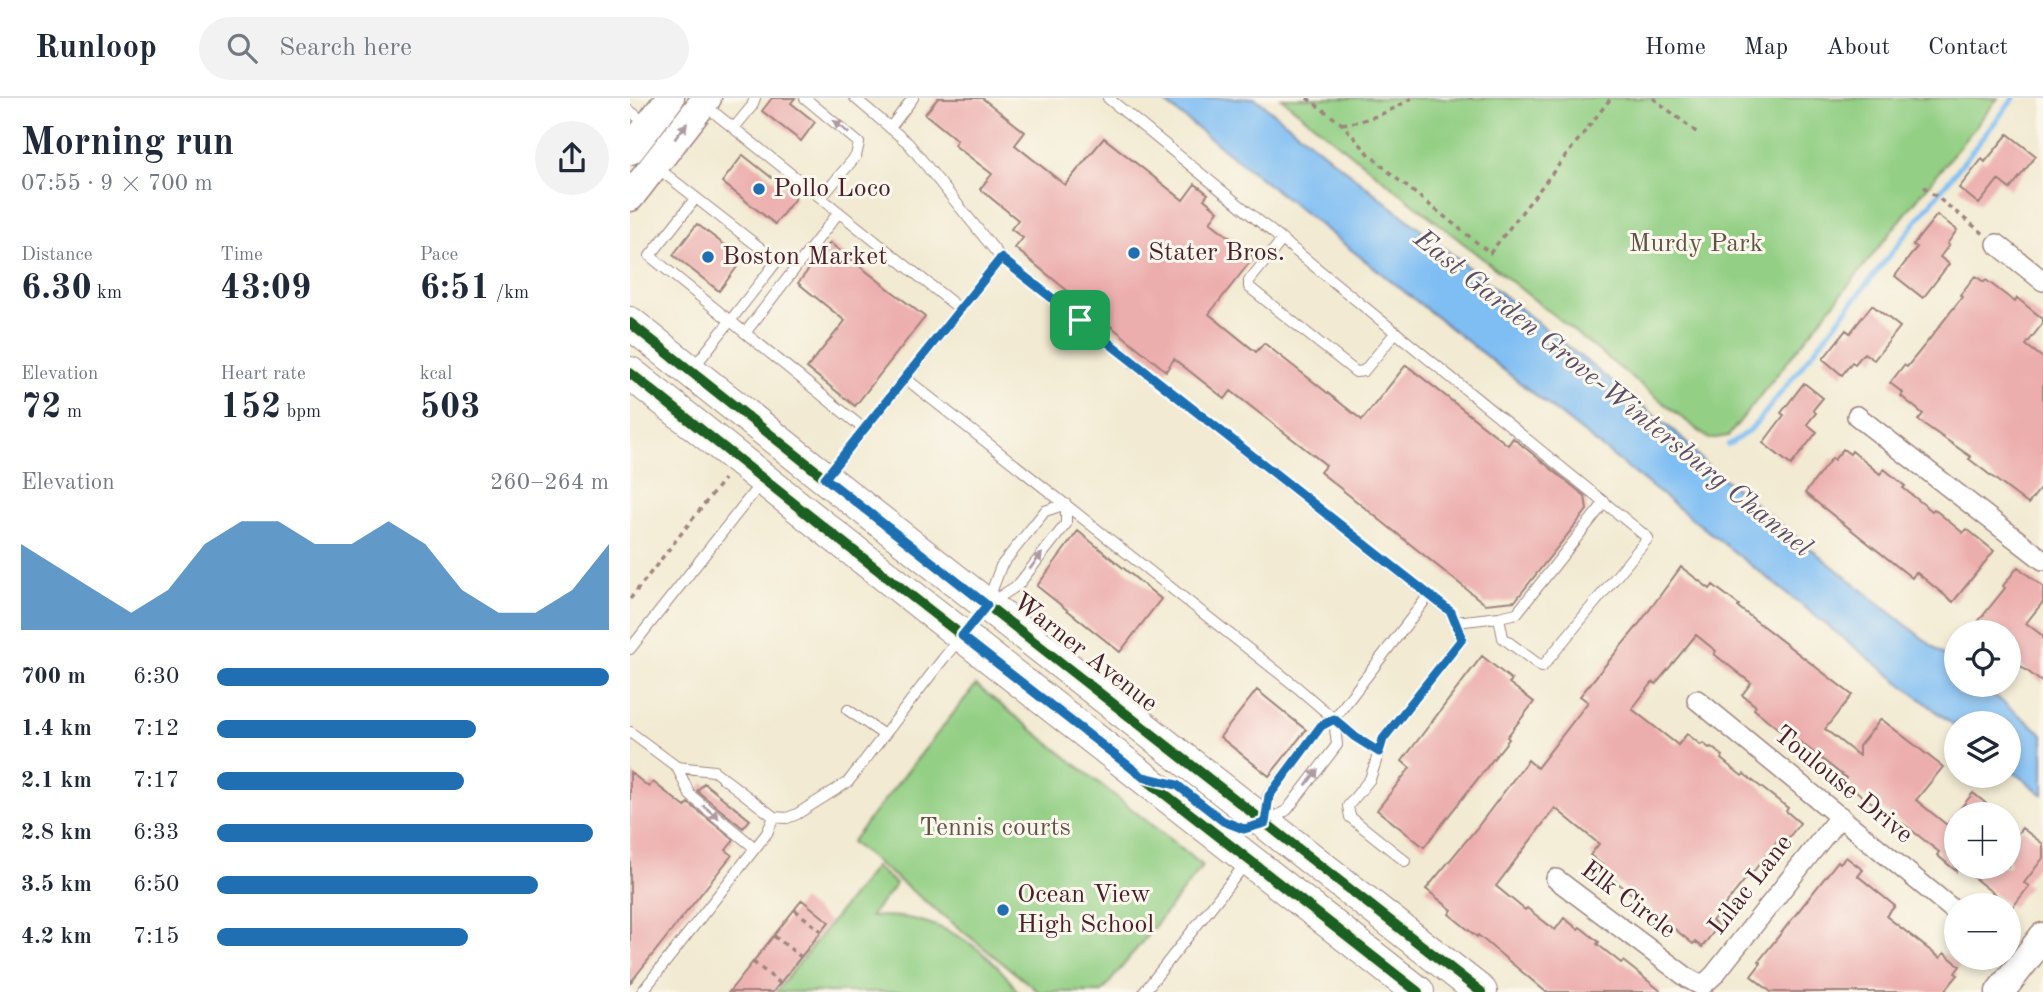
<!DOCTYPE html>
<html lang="en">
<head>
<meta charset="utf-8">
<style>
  body { margin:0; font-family:"Old Standard TT",serif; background:#f2f2f3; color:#1f2937; height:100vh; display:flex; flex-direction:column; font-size:26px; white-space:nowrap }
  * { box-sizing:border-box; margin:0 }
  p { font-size:23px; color:#747a83 }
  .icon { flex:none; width:38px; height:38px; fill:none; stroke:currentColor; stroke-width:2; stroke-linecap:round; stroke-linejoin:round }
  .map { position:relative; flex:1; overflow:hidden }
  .drawer { display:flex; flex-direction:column; background:#fff; width:630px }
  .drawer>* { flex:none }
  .fabs { position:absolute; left:1314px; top:522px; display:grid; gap:14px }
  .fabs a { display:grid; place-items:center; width:77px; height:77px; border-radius:50%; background:#fff; box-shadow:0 4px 10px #0003; font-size:35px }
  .pin { position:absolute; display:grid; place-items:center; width:60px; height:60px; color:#fff; margin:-30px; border-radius:14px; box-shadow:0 4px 10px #0006 }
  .round { display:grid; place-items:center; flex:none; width:74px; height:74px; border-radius:37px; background:#f2f2f3 }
  .overview { display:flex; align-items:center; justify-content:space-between; height:119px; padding:0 21px }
  h1 { font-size:38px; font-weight:800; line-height:52px }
  .stats { display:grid; grid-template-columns:repeat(3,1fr); gap:10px; height:119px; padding:7px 21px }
  .stats div { display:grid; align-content:center }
  .stats b { font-size:35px; font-weight:800 }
  .stats small { font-size:19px; font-weight:400 }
  .stats p { font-size:19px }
  .chart { height:196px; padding:14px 21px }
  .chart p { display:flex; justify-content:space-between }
  .chart svg { width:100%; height:126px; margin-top:7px; fill:#1f6fb2; opacity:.7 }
  ul { padding:0 21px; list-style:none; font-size:23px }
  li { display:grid; grid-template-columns:112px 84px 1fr; align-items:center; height:52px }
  li i { height:18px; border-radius:9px; background:#1f6fb2 }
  header { display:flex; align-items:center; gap:42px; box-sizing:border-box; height:98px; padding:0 35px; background:#fff; border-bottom:2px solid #e0e1e3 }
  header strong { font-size:33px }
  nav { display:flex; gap:38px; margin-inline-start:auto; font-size:24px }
  .search { width:490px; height:63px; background:#f2f2f3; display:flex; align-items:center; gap:18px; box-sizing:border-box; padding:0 24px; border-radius:38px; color:#747a83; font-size:26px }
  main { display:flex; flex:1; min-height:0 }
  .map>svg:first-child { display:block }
  .green { fill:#93cf84; stroke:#6e7758; stroke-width:2 }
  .water { fill:#7fbef3; stroke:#646e8f; stroke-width:2 }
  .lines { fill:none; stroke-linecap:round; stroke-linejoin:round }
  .stream { stroke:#7fbef3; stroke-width:5 }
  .building { fill:#ecaead }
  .lane-casing { stroke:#9e847e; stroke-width:12 }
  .street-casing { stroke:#9e847e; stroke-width:22 }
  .secondary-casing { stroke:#9e847e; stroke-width:31 }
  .primary-casing { stroke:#9e847e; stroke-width:34 }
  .path { stroke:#9e847e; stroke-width:3.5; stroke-dasharray:5 5; stroke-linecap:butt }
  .lane { stroke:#fff; stroke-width:10 }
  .street { stroke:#fff; stroke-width:19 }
  .secondary { stroke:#fff; stroke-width:28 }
  .primary { stroke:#fff; stroke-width:32 }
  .cycleway-casing { stroke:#fbf7ec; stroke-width:15 }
  .cycleway { stroke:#1b5e20; stroke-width:10 }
  .oneway { fill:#ae9aa0 }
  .route-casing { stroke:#fff; stroke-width:14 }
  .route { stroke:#1f6fb2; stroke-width:9 }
  .poi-dot { fill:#1f6fb2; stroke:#fbf7ec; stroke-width:2.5 }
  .labels { text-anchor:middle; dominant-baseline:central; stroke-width:6; stroke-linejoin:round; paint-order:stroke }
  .poi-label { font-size:26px; fill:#4a1f2b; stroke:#fbf7ec; text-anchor:start }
  .park-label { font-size:26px; fill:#605446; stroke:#fbf7ec }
  .street-label { font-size:26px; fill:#4a1f2b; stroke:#fbf7ec }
  .water-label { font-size:28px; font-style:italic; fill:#5a4f67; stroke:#fbf7ec }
</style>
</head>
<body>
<header>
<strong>Runloop</strong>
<div class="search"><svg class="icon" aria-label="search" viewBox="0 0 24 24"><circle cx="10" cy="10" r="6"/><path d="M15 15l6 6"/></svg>Search here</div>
<nav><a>Home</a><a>Map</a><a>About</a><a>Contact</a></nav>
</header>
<main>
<section class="drawer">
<div class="overview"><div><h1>Morning run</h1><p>07:55 · 9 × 700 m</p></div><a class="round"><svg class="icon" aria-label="share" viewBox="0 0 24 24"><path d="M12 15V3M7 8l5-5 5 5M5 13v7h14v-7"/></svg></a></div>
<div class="stats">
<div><p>Distance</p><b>6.30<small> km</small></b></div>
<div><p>Time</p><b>43:09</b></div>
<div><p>Pace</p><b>6:51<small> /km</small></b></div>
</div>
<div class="stats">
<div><p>Elevation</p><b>72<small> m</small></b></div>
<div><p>Heart rate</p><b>152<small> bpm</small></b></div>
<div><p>kcal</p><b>503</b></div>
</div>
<div class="chart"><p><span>Elevation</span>260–264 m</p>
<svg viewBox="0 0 160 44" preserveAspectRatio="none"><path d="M0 44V14L10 22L20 30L30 38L40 30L50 14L60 6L70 6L80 14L90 14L100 6L110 14L120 30L130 38L140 38L150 30L160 14V44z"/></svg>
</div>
<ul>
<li><b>700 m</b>6:30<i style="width:100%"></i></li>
<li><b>1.4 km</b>7:12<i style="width:66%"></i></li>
<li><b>2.1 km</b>7:17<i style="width:63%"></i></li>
<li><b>2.8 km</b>6:33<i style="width:96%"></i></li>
<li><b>3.5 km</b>6:50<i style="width:82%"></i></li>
<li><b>4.2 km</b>7:15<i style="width:64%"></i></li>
</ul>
</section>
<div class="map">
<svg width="1413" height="894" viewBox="0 0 1413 894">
  <rect width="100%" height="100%" fill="#fbf7ec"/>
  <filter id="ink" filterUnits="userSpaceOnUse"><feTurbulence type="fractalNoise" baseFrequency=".0143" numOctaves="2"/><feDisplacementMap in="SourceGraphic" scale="14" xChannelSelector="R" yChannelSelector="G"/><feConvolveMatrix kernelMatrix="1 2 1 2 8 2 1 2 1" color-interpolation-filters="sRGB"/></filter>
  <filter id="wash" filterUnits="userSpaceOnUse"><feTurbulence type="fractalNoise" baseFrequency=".00686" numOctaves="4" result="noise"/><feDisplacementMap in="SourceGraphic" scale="28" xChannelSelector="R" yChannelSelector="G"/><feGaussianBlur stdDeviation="1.57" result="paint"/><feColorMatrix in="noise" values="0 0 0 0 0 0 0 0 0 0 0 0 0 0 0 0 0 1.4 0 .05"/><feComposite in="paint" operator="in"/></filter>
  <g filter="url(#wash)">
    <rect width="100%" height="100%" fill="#f2ead2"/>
    <path class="green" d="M651 0H1368L1098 338 1079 341Z
      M346 587 573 768 472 894H409L221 744Z
      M245 769 266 786 240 819C299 813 355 845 388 894H146Z"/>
    <path class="water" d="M529 0H625L1050 338 1075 366 1326 567V586H1350L1413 636V697L1379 670V625H1326V629Z"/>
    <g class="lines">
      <path class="stream" d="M1098 347 1119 333 1134 316 1384 0"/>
    </g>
    <g id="blocks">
      <path class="building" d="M142 0H165L161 5 185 24 171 43 132 13Z
        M308 0H352L395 34 385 47 435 87 474 40 553 102 565 86 578 96 574 101 588 113 580 124 624 159 579 216 626 254 634 245 732 322 776 267 878 347 883 340 955 398 957 412 885 503 855 506 690 374 696 367 601 293 595 301 544 261 536 273 385 150 393 140 381 131 388 122 350 91 362 76 324 47 327 42 295 16Z
        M1378 36 1406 58 1380 91 1368 82 1349 106 1329 90 1352 61 1355 64Z
        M113 57 166 99 145 126 92 84Z
        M1307 117 1327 132 1317 146 1319 147 1310 159 1319 166 1293 200 1265 178 1287 149 1283 147Z
        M67 126 113 161 89 193 43 157Z
        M200 145 295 219 225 308 177 270 215 223 168 185Z
        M1345 178 1354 184 1356 182 1385 204 1387 200 1413 221V225L1396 247 1413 260V387L1398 406 1339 361 1341 359 1288 322 1293 316 1271 298 1273 295 1260 285 1274 267 1277 269 1298 243 1332 199 1330 197Z
        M1242 207 1270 229 1244 262 1234 255 1225 266 1222 264 1212 277 1193 261 1216 232 1220 235Z
        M1174 285 1193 300 1183 312 1186 315 1177 326 1187 334 1161 367 1133 345 1154 317 1151 315Z
        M1213 351 1220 356 1222 353 1250 376 1254 371 1275 388 1273 390 1302 413 1304 411 1333 435 1337 431 1364 453 1323 504 1286 474 1282 480 1175 395 1202 360 1204 362Z
        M448 433 531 501 490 554 407 488Z
        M1051 469 1080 491 1083 487 1109 507 1108 509 1222 597 1195 631 1229 658V648L1251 621 1313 669 1286 702 1317 727 1343 695 1369 716H1326V773L1307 757 1309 754 1275 727 1231 697 1214 683 1216 680 1170 644 1168 647 1124 611 1126 608 1112 597 1121 585 1084 556 1086 553 1066 537 1026 586 1023 584 1002 611 1048 647 1057 636 1071 647 1073 645 1079 650 1081 649 1093 658 1091 661 1112 678 1114 676 1158 710 1156 713 1170 725 1153 747 1147 743 1123 774 1122 773 1082 823 1088 828 1072 849 1065 844 1063 846 972 772 975 769 960 757 969 746 925 710 866 788 895 812 897 810 925 832 934 820 948 831 950 829 969 844 967 846 991 865 993 863 1032 894H916L848 837 847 839 819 816 822 812 796 791 846 731 898 662 907 670 958 604 950 598 1006 530Z
        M1388 469 1413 489V504L1396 525 1413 538V585L1379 559V534H1358L1347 525 1375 490 1373 488Z
        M852 558 882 582 879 585 904 604 877 639 879 641 794 749 747 712 780 670 772 663Z
        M627 592 676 632 639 678 590 639Z
        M0 674 19 689 23 684 55 709 58 705 104 742 96 752 102 757 0 885Z
        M74 685 120 722 113 730 67 693Z
        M1392 730 1413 746V760L1394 785 1399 788 1382 810 1329 768H1379V747Z
        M1216 759 1233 772 1228 778 1265 808 1256 818 1310 860 1314 855 1330 868 1325 875 1328 877 1314 894H1141L1121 878 1131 865 1129 863 1208 763 1210 765Z
        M172 802 199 824 150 885 143 894H99Z"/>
    </g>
  </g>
  <g filter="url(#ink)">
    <use href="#blocks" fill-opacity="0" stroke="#9e847e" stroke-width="2"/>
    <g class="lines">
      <defs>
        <path id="lane" d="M175 0 229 45 226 58 191 100
          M225 0 278 45 371 160 820 514 826 524 869 519 873 540 912 569 1018 440 478 0
          M76 8 330 211
          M0 13 18 27
          M104 30 122 8 125 0
          M260 30 283 0
          M25 68 147 163 64 269
          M65 101 20 158 234 331
          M652 142 619 183V189L726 274 734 273 766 234
          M115 235 209 114
          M275 280 668 590 725 639 749 654 753 641 832 541 826 524
          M197 378 371 160
          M869 519 887 515 975 404
          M0 551 131 385
          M218 612 254 637
          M0 634 47 669 84 673 144 719 157 720 167 716 218 684 313 561 357 507 388 487 436 426V406L415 413 371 468 358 503
          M749 654 740 681 718 708 720 719 775 763
          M47 669 60 697 125 750
          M636 719 638 698 691 628 704 621 799 497
          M639 723 657 712 707 647 704 621
          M12 894 137 735 144 719
          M514 894 616 765"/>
        <path id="street" d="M1367 146 1413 183
          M1227 318 1413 462
          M1067 602 1326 814
          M926 781 1059 881 1072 888 1084 877 1210 718"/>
        <path id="secondary" d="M0 52 40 0
          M0 99 77 0
          M1370 894 1413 839"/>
        <path id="primary" d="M0 225 195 380 851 894
          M0 275 206 439 788 894"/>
      </defs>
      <use href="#lane" class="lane-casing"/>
      <use href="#street" class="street-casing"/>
      <use href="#secondary" class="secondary-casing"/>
      <use href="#primary" class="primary-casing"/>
      <path class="path" d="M677 0 712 26 739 56 766 80 860 155 981 0
        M841 0V1
        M1023 0 1070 37
        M712 26C739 23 759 14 782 0
        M1294 89 1354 136
        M0 501 94 381
        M165 812 191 833
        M144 838 171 859
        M123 864 150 885
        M99 893 100 894"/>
      <use href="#lane" class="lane"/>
      <use href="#street" class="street"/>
      <use href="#secondary" class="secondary"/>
      <use href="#primary" class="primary"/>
      <defs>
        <path id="cycleway" d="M0 225 195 380 851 894
          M0 275 206 439 788 894"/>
      </defs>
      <use href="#cycleway" class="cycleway-casing"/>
      <use href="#cycleway" class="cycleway"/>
    </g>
    <defs><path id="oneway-solid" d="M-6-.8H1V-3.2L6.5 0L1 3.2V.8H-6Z" transform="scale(1.75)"/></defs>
    <g class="oneway">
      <use href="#oneway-solid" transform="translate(211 29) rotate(-141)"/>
      <use href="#oneway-solid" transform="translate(51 33) rotate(-52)"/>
      <use href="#oneway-solid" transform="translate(406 463) rotate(-52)"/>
      <use href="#oneway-solid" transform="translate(682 679) rotate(-53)"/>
      <use href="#oneway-solid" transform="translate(81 714) rotate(39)"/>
    </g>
  </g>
  <g class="lines" filter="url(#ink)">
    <defs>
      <path id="route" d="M371 160 821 514 832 541 753 641 749 654 725 639 704 621 691 628 639 698 635 725 614 731 593 723 547 687 513 679 332 538 357 507 195 380Z"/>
    </defs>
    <use href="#route" class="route-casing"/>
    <use href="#route" class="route"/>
  </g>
  <g class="poi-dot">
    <circle cx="129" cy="91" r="7"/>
    <circle cx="504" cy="155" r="7"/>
    <circle cx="78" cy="159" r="7"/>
    <circle cx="373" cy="812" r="7"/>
  </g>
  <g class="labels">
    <g class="poi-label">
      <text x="143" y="91">Pollo Loco</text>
      <text x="518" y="155">Stater Bros.</text>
      <text x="92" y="159">Boston Market</text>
      <text x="387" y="797">Ocean View<tspan x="387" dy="30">High School</tspan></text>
    </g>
    <g class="park-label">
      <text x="1066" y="146">Murdy Park</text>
      <text x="365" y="730">Tennis courts</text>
    </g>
    <g class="street-label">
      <text transform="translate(455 555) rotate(38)">Warner Avenue</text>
      <text transform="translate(1213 687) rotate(39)">Toulouse Drive</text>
      <text transform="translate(1121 787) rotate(-52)">Lilac Lane</text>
      <text transform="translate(998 802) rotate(37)">Elk Circle</text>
    </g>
    <g class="water-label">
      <text transform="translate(982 296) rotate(39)">East Garden Grove-Wintersburg Channel</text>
    </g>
  </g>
</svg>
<div class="fabs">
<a><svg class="icon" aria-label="locate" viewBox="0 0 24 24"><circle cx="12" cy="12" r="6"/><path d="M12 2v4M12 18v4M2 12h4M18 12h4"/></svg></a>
<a><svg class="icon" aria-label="layers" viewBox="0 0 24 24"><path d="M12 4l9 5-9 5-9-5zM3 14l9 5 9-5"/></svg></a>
<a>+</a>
<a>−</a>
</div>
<div class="pin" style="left:450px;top:222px;background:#1e9e55"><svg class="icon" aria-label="arrive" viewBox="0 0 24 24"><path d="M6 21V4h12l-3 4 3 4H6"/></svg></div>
</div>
</main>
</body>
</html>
